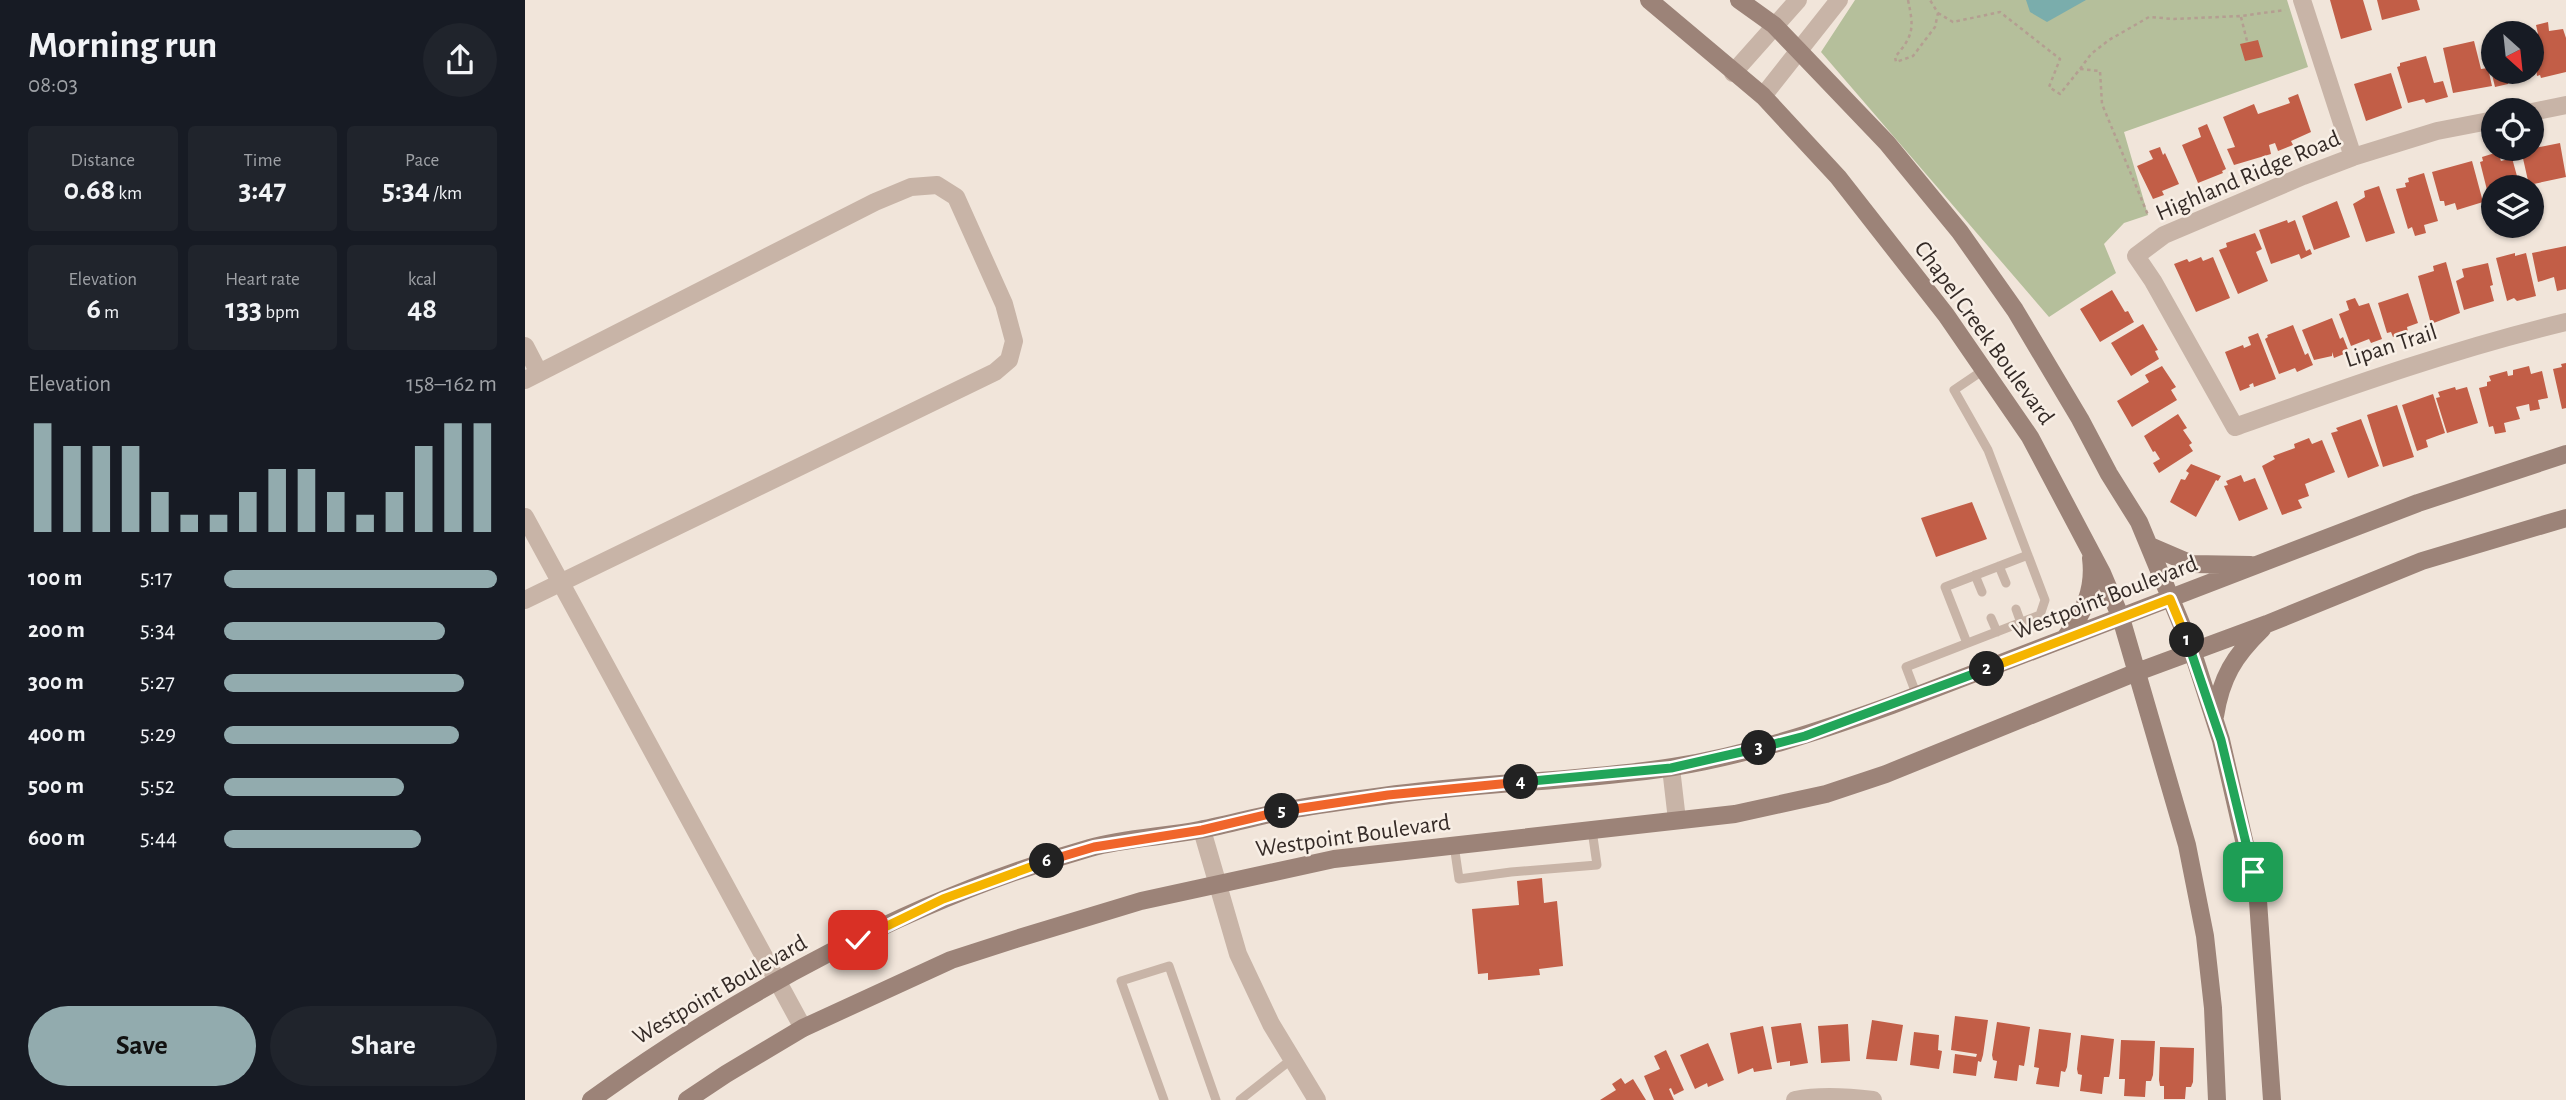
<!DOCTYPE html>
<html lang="en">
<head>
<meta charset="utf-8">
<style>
  body { margin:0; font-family:"Alegreya Sans",sans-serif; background:#20242c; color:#f1f3f6; height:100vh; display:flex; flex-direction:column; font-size:26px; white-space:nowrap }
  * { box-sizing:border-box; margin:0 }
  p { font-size:23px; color:#9ea1a6 }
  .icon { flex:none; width:38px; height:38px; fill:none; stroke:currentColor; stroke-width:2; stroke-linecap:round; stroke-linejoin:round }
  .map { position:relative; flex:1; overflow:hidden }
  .side { display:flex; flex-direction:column; background:#171b24; width:525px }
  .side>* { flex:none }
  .needle { width:46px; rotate:153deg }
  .buttons { position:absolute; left:1956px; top:21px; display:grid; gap:14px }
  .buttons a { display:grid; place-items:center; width:63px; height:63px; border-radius:50%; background:#171b24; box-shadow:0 2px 5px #0004; font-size:35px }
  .pin { position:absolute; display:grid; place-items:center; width:60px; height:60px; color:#fff; margin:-30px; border-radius:14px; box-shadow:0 4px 10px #0006 }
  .km { position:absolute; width:35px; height:35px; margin:-18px; border-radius:50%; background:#222; color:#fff; font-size:19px; line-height:35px; text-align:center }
  .round { display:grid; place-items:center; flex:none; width:74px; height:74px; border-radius:37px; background:#20242c }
  .head { display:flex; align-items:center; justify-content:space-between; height:119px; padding:0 28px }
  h1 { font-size:38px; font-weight:600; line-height:52px }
  .figures { display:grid; grid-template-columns:repeat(3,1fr); gap:10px; height:119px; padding:7px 28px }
  .figures div { display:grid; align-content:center; border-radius:7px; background:#20242c; text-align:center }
  .figures b { font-size:30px; font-weight:600 }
  .figures small { font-size:19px; font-weight:400 }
  .figures p { font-size:19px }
  .chart { height:196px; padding:14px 28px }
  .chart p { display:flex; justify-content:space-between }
  .chart svg { width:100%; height:126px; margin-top:7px; stroke:#92abae; stroke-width:6 }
  .action { display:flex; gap:14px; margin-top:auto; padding:14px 28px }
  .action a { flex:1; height:80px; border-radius:42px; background:#92abae; color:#111; font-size:28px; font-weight:600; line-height:80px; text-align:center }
  .action a+a { background:#20242c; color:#f1f3f6 }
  ul { padding:0 28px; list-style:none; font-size:23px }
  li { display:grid; grid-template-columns:112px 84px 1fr; align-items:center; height:52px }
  li i { height:18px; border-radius:9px; background:#92abae }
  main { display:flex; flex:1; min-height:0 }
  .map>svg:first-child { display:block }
  .green { fill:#b5bf9b }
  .water { fill:#7aadac }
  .building { fill:#c25e47 }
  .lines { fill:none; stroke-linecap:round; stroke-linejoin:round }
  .path { stroke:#b49e91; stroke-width:2.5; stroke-dasharray:3.5 3.5; stroke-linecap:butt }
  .lane { stroke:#c8b4a7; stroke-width:9 }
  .street { stroke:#c8b4a7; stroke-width:18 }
  .secondary { stroke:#9c8378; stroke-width:18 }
  .split-1-casing { stroke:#fff; stroke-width:14 }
  .split-2-casing { stroke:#fff; stroke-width:14 }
  .split-3-casing { stroke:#fff; stroke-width:14 }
  .split-4-casing { stroke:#fff; stroke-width:14 }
  .split-5-casing { stroke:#fff; stroke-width:14 }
  .split-6-casing { stroke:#fff; stroke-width:14 }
  .split-7-casing { stroke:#fff; stroke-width:14 }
  .split-1 { stroke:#22a559; stroke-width:9 }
  .split-2 { stroke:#f5b400; stroke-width:9 }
  .split-3 { stroke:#22a559; stroke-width:9 }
  .split-4 { stroke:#22a559; stroke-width:9 }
  .split-5 { stroke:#f0652b; stroke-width:9 }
  .split-6 { stroke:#f0652b; stroke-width:9 }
  .split-7 { stroke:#f5b400; stroke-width:9 }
  .labels { text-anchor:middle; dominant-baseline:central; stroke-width:5; stroke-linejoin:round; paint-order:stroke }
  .street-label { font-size:24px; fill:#352b27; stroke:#f8efe6 }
</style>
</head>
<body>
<main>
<section class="side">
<div class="head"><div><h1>Morning run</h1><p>08:03</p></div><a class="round"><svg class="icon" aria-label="share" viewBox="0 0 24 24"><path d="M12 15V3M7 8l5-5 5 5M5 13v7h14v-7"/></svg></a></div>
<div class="figures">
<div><p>Distance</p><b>0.68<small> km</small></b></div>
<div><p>Time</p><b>3:47</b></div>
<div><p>Pace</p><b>5:34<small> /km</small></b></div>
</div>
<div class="figures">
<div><p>Elevation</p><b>6<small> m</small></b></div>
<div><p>Heart rate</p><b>133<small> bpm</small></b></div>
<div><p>kcal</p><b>48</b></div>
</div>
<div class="chart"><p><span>Elevation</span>158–162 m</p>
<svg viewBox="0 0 160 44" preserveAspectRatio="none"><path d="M5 44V6M15 44V14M25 44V14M35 44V14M45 44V30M55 44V38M65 44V38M75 44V30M85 44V22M95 44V22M105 44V30M115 44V38M125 44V30M135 44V14M145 44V6M155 44V6"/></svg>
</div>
<ul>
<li><b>100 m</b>5:17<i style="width:100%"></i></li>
<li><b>200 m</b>5:34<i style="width:81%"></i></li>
<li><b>300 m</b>5:27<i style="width:88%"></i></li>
<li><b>400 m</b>5:29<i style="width:86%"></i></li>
<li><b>500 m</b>5:52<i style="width:66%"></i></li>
<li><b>600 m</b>5:44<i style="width:72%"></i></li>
</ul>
<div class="action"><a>Save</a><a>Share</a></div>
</section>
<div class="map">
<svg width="2041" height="1100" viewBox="0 0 2041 1100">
  <rect width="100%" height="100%" fill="#f1e5da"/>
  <path class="green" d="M1330 0H1762L1783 67 1599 132 1623 215 1599 223 1579 244 1591 273 1524 317 1296 52Z"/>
  <path class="water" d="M1501 0H1561L1522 22 1505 12Z"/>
  <path class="building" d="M1805 0H1838L1847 30 1816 39Z
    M1852 0H1892L1895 10 1857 20Z
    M2023 22 2024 31 2038 29 2041 38V72L2016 78 2015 75 2012 76 2007 35 2013 34 2011 25Z
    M1733 40 1738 57 1720 61 1715 44Z
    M1949 41 1956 69 1963 68 1967 86 1928 93 1918 48Z
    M1969 47V72H2006L2007 75 1983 81V84L1970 87 1961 49Z
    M1901 56 1909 83 1918 81 1923 97 1901 103 1899 99 1883 103 1872 67 1875 66V63Z
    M1866 73 1877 108 1841 121 1829 84Z
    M1773 94 1786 132 1766 141 1768 145 1753 151 1750 143 1744 145 1746 154 1709 165 1702 149 1710 147 1698 117 1729 104 1733 114 1765 103 1763 98Z
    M1682 124 1701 169 1697 171 1698 173 1673 183 1657 145 1676 137 1673 128Z
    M2035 143 2041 177 2004 185 1997 154 2006 152 2005 149Z
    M1635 147 1638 155 1640 153 1654 184 1637 191 1639 195 1628 199 1612 166 1628 159 1624 151Z
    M1973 152 1976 161 1987 158 1995 187H1969V197L1964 198 1955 162 1958 161 1957 157Z
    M1947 161 1958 202 1932 210 1930 203 1920 206 1919 201H1915L1907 172Z
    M1899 173 1913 221 1899 225 1901 233 1890 236 1887 227 1883 229 1871 189 1881 187 1880 183 1884 182 1883 178Z
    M1854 186 1870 233 1841 242 1828 204 1840 197 1839 191Z
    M1812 201 1825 237 1789 250 1777 216Z
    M1762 220 1763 223 1770 220 1781 251 1785 249 1787 254 1776 259 1774 254 1746 264 1734 230Z
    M1730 233 1737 249 1731 252 1743 281 1713 294 1694 250 1702 247 1701 243Z
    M2041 246V289L2032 291 2029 277 2013 282 2007 253Z
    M1990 253V256L2001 253 2011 296 1992 301 1989 298 1982 301 1971 258Z
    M1676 257 1678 261 1688 257 1705 298 1671 312 1649 264 1662 259 1664 262Z
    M1921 262 1935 313 1906 324 1893 276 1909 271 1908 266Z
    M1963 263 1968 285 1965 286 1969 301 1939 310 1931 281 1939 277 1937 269Z
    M1587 290 1600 312 1603 311 1609 322 1575 342 1555 309Z
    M1883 293 1893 323 1882 327 1883 332 1868 337 1866 332 1862 333 1853 303Z
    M1830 298 1834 306 1844 303 1857 339 1846 343 1844 339 1826 346 1814 314 1824 310 1821 301Z
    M1807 318 1815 339 1818 337 1824 352 1809 358 1807 352V356L1789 360 1777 330Z
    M1618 324 1633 350 1630 351 1634 359 1606 376 1586 343Z
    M1768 325 1780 355 1783 353 1788 365 1772 372 1770 368 1754 374 1740 339 1743 337 1742 335Z
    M1733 333 1751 379 1729 387 1728 383 1724 385 1725 387 1715 391 1700 352 1718 345 1719 348 1726 345 1723 337Z
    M2041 363V408L2037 409 2028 369 2037 367 2036 364Z
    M1637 366 1651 387 1646 390 1652 400 1607 427 1592 401 1624 382 1620 375Z
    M2004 366 2006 374 2017 371 2023 398 2013 400 2015 409 2005 411 2004 404 1991 407 1995 419 1979 423 1981 432 1970 434 1968 426 1964 427 1954 388 1962 386V382L1966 381 1964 376 1982 371 1983 376 1988 375V370Z
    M1930 387 1931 390 1942 387 1953 423 1922 433 1911 398 1915 397 1913 392Z
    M1908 394 1920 433 1901 440 1903 447 1892 451 1877 405Z
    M1872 405 1889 457 1858 467 1842 415Z
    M1653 414 1662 428 1658 430 1667 443 1664 445 1668 451 1634 473 1628 463 1635 459 1630 451 1628 452 1619 436Z
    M1836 419 1854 466 1823 478 1806 433 1813 431 1811 428Z
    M1784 438 1787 444 1797 440 1810 472 1780 484 1784 496 1773 500 1777 508 1757 515 1737 466 1750 459 1748 456 1770 448 1769 444Z
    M1666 464 1696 476 1693 481 1691 480 1671 517 1645 502 1656 479 1660 480 1664 473 1661 471Z
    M1716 475 1719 482 1730 478 1743 509 1714 521 1699 486 1703 485 1701 481Z
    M1447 502 1462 539 1411 557 1396 518Z
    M1017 878 1019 903 1032 901 1038 966 1014 969 1015 975 963 980V973L953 974 947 909 994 905 992 881Z
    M1430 1016 1463 1020 1458 1055 1456 1062 1453 1061 1451 1076 1428 1073 1430 1054 1451 1057 1452 1054 1426 1050Z
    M1347 1020 1378 1025 1372 1061 1341 1059Z
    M1472 1022 1505 1027 1500 1061 1499 1066 1494 1065 1492 1081 1469 1078 1472 1061 1468 1060 1467 1055Z
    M1276 1023 1283 1063 1265 1066V1061L1252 1063 1246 1027Z
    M1323 1024 1325 1061 1296 1063 1293 1026Z
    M1238 1026 1247 1069 1229 1072 1228 1068 1213 1074 1205 1033Z
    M1514 1029 1546 1033 1542 1067 1540 1072 1536 1071 1534 1087 1511 1084 1514 1068 1509 1067Z
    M1389 1032 1414 1035 1413 1050 1417 1051 1414 1069 1385 1065Z
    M1556 1035 1589 1039 1585 1073 1584 1077H1579L1577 1094 1555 1091 1557 1075 1553 1074 1552 1069Z
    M1596 1040 1630 1041 1628 1075 1626 1081H1621L1620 1097 1599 1096 1600 1079H1594Z
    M1183 1043 1199 1080 1183 1087 1182 1083 1170 1089 1155 1055Z
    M1635 1047 1669 1048 1668 1082 1666 1087H1661L1660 1099H1639V1086H1635L1634 1080Z
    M1141 1050 1159 1090 1149 1095 1146 1088 1144 1089 1149 1100H1129L1119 1076 1135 1069 1129 1056Z
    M1096 1078 1100 1084 1108 1079 1121 1100H1075L1091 1090 1087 1084Z"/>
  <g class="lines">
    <path class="path" d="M1383 0C1389 28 1389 35 1370 57L1371 62 1388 56 1410 27 1413 13 1405 0
      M1413 13 1428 22 1475 12 1535 59 1524 87 1535 94 1555 69 1575 71 1577 104 1623 215
      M1716 17 1722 41
      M1555 69 1566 54 1584 40 1624 17 1649 19 1716 16 1760 10"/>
    <path class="lane" d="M1474 566 1481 583
      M1450 575 1457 592
      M1491 609 1496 623
      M1466 618 1472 632
      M1442 643 1420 587 1503 555
      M1392 696 1381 667 1515 615 1520 600 1463 450 1429 390 1460 369
      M929 845 934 879 986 872 1072 865 1067 830
      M639 1100 596 981 644 966 691 1100
      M715 1100 767 1059"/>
    <path class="street" d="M1777 0 1828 157
      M1208 73 1273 0
      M1238 96 1314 0
      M2007 112 2041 105
      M1969 120 1912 131 1828 157 1778 176 1639 235 1611 256 1628 281 1710 427C1820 388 1928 349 2041 322
      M0 346 14 373
      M0 380 350 202 386 187 412 185 431 197 479 304 489 341 484 360 470 372 0 600
      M0 517 278 1028
      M1146 768 1152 820
      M677 830 713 954 746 1024 792 1100
      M1270 1100C1296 1095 1323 1097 1348 1100"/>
    <path class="secondary" d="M1124 0 1238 96 1313 177 1421 315 1505 437 1577 573 1596 618 1662 845 1680 936 1688 1008 1692 1100
      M1214 0 1249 25 1274 51 1362 143 1435 232 1490 310 1555 419 1584 474 1614 522 1667 650 1696 740 1733 901 1747 1100
      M1625 546 1667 564 1726 565
      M1540 638C1559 613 1570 589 1566 558
      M1690 716C1696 678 1709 656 1737 629
      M66 1100C214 993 388 898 565 848 600 838 638 837 674 830 706 824 737 815 769 809 798 804 828 800 858 796 954 782 1052 782 1148 767 1223 755 1295 731 1367 705L1893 503 2041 454
      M162 1100 201 1074 278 1028 426 960 491 939 616 901 809 859 1210 814 1301 794 1361 774 1612 672 1742 624 1897 561 2041 518"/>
  </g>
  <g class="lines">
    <defs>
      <path id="split-1" d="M1662 640 1696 740 1728 872"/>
      <path id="split-2" d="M1462 669 1645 599 1662 640"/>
      <path id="split-3" d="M1234 748 1280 736 1462 669"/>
      <path id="split-4" d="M996 782 1146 768 1234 748"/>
      <path id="split-5" d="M757 811 863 795 996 782"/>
      <path id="split-6" d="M522 861 569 847 677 830 757 811"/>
      <path id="split-7" d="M333 940 418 899 522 861"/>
    </defs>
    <use href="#split-1" class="split-1-casing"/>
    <use href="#split-2" class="split-2-casing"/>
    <use href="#split-3" class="split-3-casing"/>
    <use href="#split-4" class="split-4-casing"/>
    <use href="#split-5" class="split-5-casing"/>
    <use href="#split-6" class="split-6-casing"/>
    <use href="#split-7" class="split-7-casing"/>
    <use href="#split-1" class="split-1"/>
    <use href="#split-2" class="split-2"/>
    <use href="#split-3" class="split-3"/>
    <use href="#split-4" class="split-4"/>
    <use href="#split-5" class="split-5"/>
    <use href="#split-6" class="split-6"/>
    <use href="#split-7" class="split-7"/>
  </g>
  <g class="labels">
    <g class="street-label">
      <text transform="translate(1723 176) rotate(-23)">Highland Ridge Road</text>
      <text transform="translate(1459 333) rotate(54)">Chapel Creek Boulevard</text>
      <text transform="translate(1866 346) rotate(-18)">Lipan Trail</text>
      <text transform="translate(1580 598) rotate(-21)">Westpoint Boulevard</text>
      <text transform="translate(828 836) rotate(-8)">Westpoint Boulevard</text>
      <text transform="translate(195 990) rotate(-30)">Westpoint Boulevard</text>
    </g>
  </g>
</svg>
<div class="buttons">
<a><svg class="needle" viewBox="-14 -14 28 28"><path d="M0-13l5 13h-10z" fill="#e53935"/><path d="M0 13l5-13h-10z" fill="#9ea1a6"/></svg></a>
<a><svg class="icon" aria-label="locate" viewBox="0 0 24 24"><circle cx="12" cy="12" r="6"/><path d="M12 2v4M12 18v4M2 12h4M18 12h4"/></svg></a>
<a><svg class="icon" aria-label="layers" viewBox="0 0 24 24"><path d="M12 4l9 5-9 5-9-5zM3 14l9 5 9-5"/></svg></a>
</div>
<div class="pin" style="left:1728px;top:872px;background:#1e9e55"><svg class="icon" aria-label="arrive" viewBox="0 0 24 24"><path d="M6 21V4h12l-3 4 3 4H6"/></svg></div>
<div class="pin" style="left:333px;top:940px;background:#d93025"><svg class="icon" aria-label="check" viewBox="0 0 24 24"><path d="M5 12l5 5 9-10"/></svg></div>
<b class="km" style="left:1662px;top:640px">1</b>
<b class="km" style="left:1462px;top:669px">2</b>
<b class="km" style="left:1234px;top:748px">3</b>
<b class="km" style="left:996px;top:782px">4</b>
<b class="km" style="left:757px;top:811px">5</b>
<b class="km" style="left:522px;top:861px">6</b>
</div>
</main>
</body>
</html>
